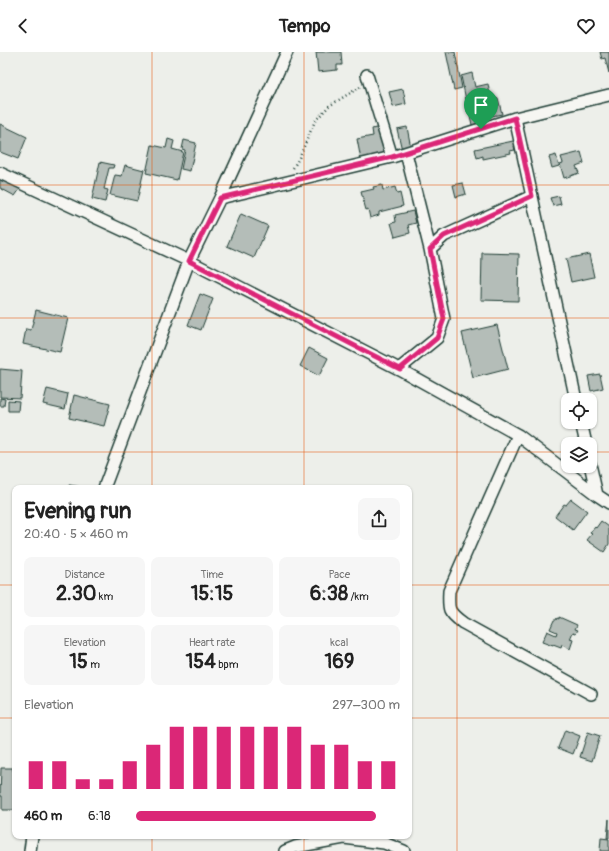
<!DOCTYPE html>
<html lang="en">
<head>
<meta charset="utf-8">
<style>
  body { margin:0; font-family:Pangolin,sans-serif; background:#f6f6f6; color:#222; height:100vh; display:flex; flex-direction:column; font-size:15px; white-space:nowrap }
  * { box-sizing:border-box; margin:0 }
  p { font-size:13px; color:#767676 }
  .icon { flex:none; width:22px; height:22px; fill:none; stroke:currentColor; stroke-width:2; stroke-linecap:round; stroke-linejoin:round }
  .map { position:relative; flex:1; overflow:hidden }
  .drawer { position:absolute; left:12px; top:433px; width:400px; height:354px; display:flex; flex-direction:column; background:#fff; border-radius:8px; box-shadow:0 1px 3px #0004 }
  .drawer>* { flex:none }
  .buttons { position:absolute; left:561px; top:341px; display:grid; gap:8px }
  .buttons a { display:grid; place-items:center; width:36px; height:36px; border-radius:8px; background:#fff; box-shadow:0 1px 3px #0004; font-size:20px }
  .pin { position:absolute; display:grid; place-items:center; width:34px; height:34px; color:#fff; margin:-41px -17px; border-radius:50% 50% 50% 0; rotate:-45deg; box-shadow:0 0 4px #0007 }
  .pin .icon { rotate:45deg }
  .round { display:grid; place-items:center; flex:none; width:42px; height:42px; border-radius:8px; background:#f6f6f6 }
  .headline { display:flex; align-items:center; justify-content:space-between; height:68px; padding:0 12px }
  h1 { font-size:22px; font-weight:700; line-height:30px }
  .metrics { display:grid; grid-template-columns:repeat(3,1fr); gap:6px; height:68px; padding:4px 12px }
  .metrics div { display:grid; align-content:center; border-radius:8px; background:#f6f6f6; text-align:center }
  .metrics b { font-size:20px; font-weight:700 }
  .metrics small { font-size:11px; font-weight:400 }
  .metrics p { font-size:11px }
  .chart { height:112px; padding:8px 12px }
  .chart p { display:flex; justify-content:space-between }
  .chart svg { width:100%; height:72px; margin-top:4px; stroke:#db2777; stroke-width:6 }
  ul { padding:0 12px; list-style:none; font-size:13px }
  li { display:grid; grid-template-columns:64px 48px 1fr; align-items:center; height:30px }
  li i { height:10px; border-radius:5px; background:#db2777 }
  header { display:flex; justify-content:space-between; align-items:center; height:52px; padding:0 12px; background:#fff; font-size:18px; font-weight:700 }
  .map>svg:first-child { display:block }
  .building { fill:#b4bdb8; stroke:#1f3d34 }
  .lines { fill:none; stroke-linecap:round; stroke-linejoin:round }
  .street-casing { stroke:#1f3d34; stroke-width:14 }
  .path { stroke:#1f3d34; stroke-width:2.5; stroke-dasharray:1 3; stroke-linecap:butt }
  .street { stroke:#f6f6f2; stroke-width:11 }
  .route-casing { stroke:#fff; stroke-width:8 }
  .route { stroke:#db2777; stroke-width:5 }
  .grid { fill:none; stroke:#e8590c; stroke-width:1; stroke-opacity:0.55 }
</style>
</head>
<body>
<header><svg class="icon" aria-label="back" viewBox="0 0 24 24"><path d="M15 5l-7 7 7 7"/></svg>Tempo<svg class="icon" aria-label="heart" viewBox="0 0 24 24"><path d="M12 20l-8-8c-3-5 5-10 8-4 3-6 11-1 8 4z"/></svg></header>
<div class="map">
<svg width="609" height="799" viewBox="0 0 609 799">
  <rect width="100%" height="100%" fill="#edefea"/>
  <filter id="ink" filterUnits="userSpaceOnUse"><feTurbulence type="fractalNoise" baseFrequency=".025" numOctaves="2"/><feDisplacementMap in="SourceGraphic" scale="8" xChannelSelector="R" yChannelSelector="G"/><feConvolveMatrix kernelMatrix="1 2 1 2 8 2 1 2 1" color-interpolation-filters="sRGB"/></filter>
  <g filter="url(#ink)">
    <path class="building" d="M316 0H341L342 13H337V18L318 20Z
      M446 0H455L462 36 454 38Z
      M600 0H609V21L605 6 602 7Z
      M472 21 475 35 488 32 490 43 487 44 488 47 476 50 475 46 466 48 461 24Z
      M403 37 406 52 393 55 389 40Z
      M498 46 502 62 486 65 483 49Z
      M481 52 484 66 477 67 478 76 473 77 468 55Z
      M0 72 27 85 18 107 0 100Z
      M380 75 386 103 361 108 357 87 373 84 372 77Z
      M407 75 411 96 402 98 397 77Z
      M168 87 174 89 172 97 183 100 177 128 146 121 152 93 166 96Z
      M184 88 196 91 190 119 181 117 185 98 182 97Z
      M518 88 519 93 514 94 515 98 510 99 511 101 483 107V104L477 106 475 97Z
      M581 100 584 111 576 114 579 121 564 126 560 112 563 111 561 105Z
      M556 103 559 114 552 116 549 105Z
      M100 110 114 113 113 116H109L104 137 108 138 105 150 92 147Z
      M125 113 144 118 137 149 110 143 115 123 122 124Z
      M0 126 20 137 15 144 0 136Z
      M463 131 466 142 456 145 453 133Z
      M382 133 383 138 395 135 397 142 400 141 403 154 379 160V163L370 166 368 157 366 158 361 140 374 137 373 135Z
      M559 144 561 152 553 154 550 146Z
      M413 159 416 171 408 173 410 181 395 185 391 171 396 170 395 163Z
      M241 162 268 174 254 206 227 194Z
      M482 201 519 202 518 249 481 248Z
      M589 202 594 225 571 230 566 207Z
      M200 242 213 247 201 278 188 273Z
      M36 258 68 266 60 300 23 292 26 277 31 278Z
      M497 273 508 317 473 326 462 281Z
      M309 296 328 306 319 324 300 314Z
      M0 317 22 319 20 346 0 345Z
      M600 322 603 336 591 339 588 324Z
      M47 337 68 342 65 357 43 352Z
      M74 343 110 352 104 374 69 366Z
      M0 346 5 347 4 354H0Z
      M8 348 19 349 18 359H8Z
      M69 433 89 436H69Z
      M571 447 587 459 573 478 555 464 564 452 566 453Z
      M601 469 609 475V492L604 500 587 488 592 482 590 481 595 475 596 476Z
      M559 565 577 573 575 577 578 578 576 581 573 580 570 587 573 588 570 597 562 593 561 596 553 593V594L542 590 547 579 556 583 557 580 550 577 554 568H556L557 566 559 567Z
      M565 678 580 684 573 702 558 696Z
      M588 680 600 684 592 709 580 705Z
      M1 716H13V719H15V758H2V744H0Z
      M609 767V786H607Z
      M601 786 609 787V799H600Z"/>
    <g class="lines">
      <defs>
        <path id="street" d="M367 23 392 105
          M515 66 576 348
          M0 121 189 209 399 317 518 383 597 443 609 451
          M220 146 392 105 515 66 609 43
          M430 197 444 184 532 144
          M399 317 437 286 444 267 430 197 406 101
          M581 370 586 392
          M518 383 449 539C448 558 448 560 463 571L591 642
          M590 412 597 443
          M104 436 189 209 220 146 287 0
          M30 799 32 784
          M285 799 295 795 344 786 384 791 404 799"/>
      </defs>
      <use href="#street" class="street-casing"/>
      <path class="path" d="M293 116 299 106 315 69 329 54 360 35"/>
      <use href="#street" class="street"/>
    </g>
  </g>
  <g class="lines" filter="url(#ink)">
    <defs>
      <path id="route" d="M515 66 532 144 444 184 430 197 444 267 437 286 400 317 189 209 220 146 392 105Z"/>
    </defs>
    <use href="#route" class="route-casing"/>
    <use href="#route" class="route"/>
  </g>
  <path class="grid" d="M152 0V436M304 0V436M457 0V799M0 133H609M0 266H609M0 400H568M590 400H609M0 533H15M409 533H609M0 666H15M409 666H609M152 784V799M304 784V799"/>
</svg>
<div class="buttons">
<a><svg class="icon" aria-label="locate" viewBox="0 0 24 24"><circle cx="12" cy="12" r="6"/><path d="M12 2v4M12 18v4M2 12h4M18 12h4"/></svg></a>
<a><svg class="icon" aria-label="layers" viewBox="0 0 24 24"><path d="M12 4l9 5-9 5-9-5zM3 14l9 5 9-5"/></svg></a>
</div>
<div class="pin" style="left:481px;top:77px;background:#1e9e55"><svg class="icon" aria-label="arrive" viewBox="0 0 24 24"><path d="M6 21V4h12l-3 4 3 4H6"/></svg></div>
<section class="drawer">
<div class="headline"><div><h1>Evening run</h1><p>20:40 · 5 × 460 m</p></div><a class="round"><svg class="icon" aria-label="share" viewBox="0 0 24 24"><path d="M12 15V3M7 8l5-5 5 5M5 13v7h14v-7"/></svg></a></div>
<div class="metrics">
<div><p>Distance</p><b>2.30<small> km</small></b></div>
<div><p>Time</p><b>15:15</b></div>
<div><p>Pace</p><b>6:38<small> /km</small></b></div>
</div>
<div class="metrics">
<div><p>Elevation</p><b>15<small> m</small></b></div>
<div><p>Heart rate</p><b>154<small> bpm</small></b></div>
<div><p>kcal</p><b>169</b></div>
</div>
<div class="chart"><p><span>Elevation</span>297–300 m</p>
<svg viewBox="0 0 160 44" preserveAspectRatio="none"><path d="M5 44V27M15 44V27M25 44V38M35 44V38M45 44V27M55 44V17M65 44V6M75 44V6M85 44V6M95 44V6M105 44V6M115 44V6M125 44V17M135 44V17M145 44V27M155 44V27"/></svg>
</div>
<ul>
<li><b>460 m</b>6:18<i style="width:91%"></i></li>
</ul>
</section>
</div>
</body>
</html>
